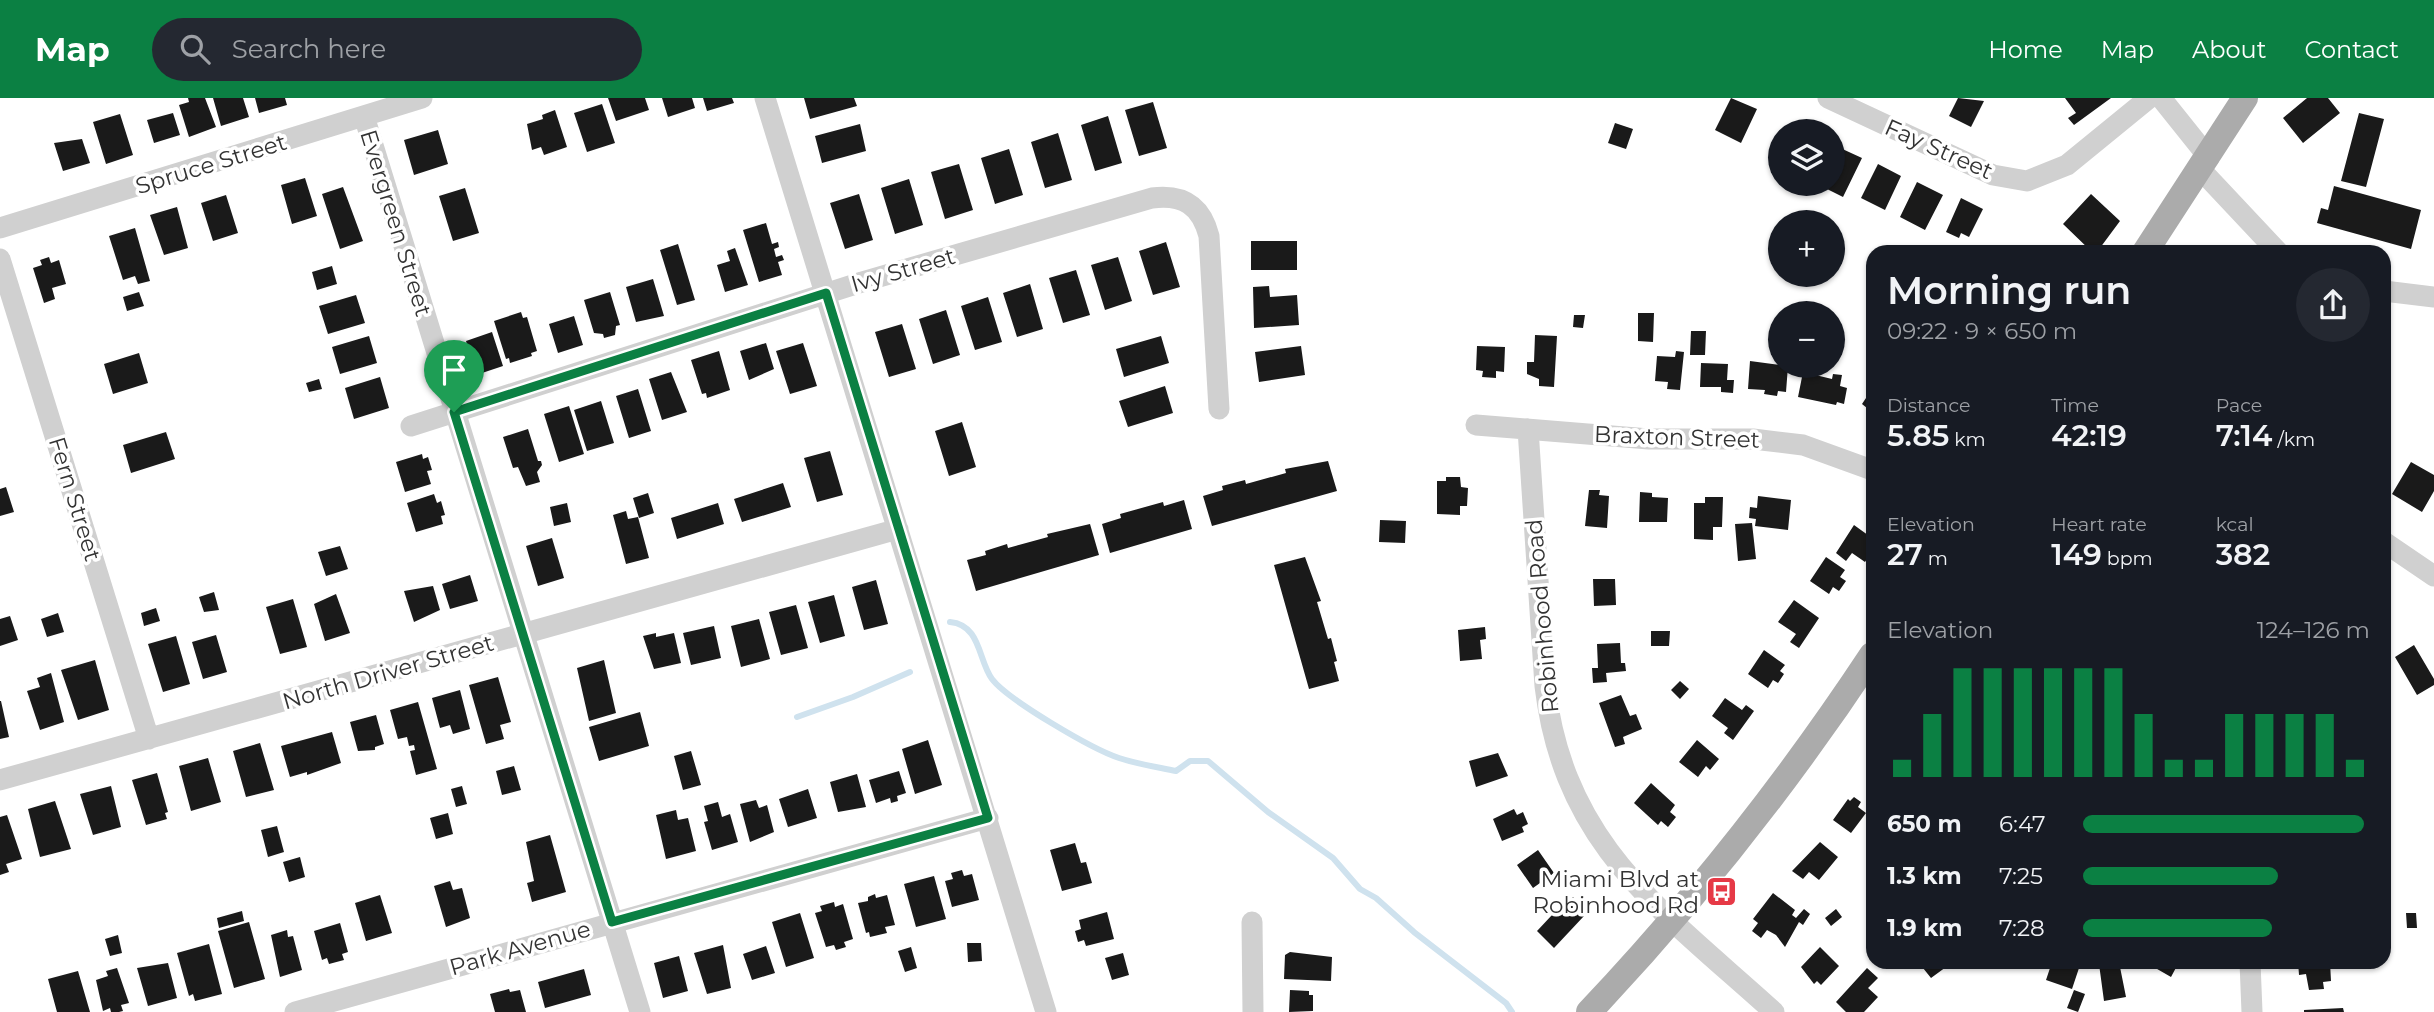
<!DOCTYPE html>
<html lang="en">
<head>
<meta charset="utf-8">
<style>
  body { margin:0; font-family:Montserrat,sans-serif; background:#242831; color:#f1f3f6; height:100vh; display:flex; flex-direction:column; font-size:26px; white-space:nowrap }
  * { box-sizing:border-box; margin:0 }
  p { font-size:23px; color:#9ea1a6 }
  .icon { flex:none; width:38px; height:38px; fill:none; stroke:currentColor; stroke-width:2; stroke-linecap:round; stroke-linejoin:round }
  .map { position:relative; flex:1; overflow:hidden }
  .sheet { position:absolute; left:1866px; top:147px; width:525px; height:724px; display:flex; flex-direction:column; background:#171b24; border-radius:21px; box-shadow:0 2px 5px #0004 }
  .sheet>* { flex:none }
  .buttons { position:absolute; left:1768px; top:21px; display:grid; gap:14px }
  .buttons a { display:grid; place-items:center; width:77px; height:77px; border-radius:50%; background:#171b24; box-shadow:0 2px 5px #0004; font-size:35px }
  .pin { position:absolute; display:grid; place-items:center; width:60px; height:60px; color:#fff; margin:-72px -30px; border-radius:50% 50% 50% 0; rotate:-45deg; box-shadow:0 0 7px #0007 }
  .pin .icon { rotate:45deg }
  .round { display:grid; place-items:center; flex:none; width:74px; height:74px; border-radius:37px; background:#242831 }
  .headline { display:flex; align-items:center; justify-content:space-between; height:119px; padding:0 21px }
  h1 { font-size:38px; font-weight:600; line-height:52px }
  .stats { display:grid; grid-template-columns:repeat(3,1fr); gap:10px; height:119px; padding:7px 21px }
  .stats div { display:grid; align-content:center }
  .stats b { font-size:30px; font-weight:600 }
  .stats small { font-size:19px; font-weight:400 }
  .stats p { font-size:19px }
  .chart { height:196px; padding:14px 21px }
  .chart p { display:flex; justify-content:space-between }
  .chart svg { width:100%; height:126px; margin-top:7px; stroke:#0b8043; stroke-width:6 }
  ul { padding:0 21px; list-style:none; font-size:23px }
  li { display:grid; grid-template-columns:112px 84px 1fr; align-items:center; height:52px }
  li i { height:18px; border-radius:9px; background:#0b8043 }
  header { display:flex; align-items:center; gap:42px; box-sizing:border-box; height:98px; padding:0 35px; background:#0b8043; color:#fff }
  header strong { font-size:33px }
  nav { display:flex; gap:38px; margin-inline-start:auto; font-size:24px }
  .search { width:490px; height:63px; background:#242831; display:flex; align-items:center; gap:18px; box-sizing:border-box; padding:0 24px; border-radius:38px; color:#9ea1a6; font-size:26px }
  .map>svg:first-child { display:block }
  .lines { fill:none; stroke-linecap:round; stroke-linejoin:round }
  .stream { stroke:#cfe2ee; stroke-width:6 }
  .building { fill:#1a1a1a }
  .minor { stroke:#d0d0d0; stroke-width:21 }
  .major { stroke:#ababab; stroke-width:26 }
  .route-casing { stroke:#fff; stroke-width:14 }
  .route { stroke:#0b8043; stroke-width:9 }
  .labels { text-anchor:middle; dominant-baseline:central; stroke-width:7; stroke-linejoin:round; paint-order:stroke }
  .street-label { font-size:23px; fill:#333; stroke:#fff }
  .poi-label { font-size:23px; fill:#333; stroke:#fff; text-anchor:end }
</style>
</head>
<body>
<header>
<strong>Map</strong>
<div class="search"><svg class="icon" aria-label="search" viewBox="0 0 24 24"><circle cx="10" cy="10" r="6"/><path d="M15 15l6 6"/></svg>Search here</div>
<nav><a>Home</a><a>Map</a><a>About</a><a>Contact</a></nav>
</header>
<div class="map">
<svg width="2434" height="914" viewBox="0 0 2434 914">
  <rect width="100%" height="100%" fill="#fff"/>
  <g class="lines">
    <path class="stream" d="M950 524C981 527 978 562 992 581 1008 602 1092 651 1119 660 1137 666 1157 669 1176 673L1190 663H1208L1268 714 1333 760 1360 791 1376 800 1414 834 1506 905 1512 914
      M797 619 853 599 910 574"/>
  </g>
  <path class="building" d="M188 0H205L216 29 189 39 179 7 189 4Z
    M213 0H243L249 19 221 28Z
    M255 0H285L287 7 259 15Z
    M608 0H645L649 12 616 23Z
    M662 0H692L695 10 668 19Z
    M703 0H732L734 5 707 13Z
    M804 0H854L857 8 810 21Z
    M1731 0 1757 11 1741 45 1715 32Z
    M1958 0 1984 3 1971 29 1949 18Z
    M2065 0H2111L2074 27 2068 20 2076 15Z
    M2307 0H2328L2340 15 2303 45 2283 20Z
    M1153 4 1167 50 1139 58 1125 12Z
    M602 6 615 45 587 54 574 15Z
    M555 12 567 49 544 57 541 49 532 52 527 26 543 21 542 17Z
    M173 15 180 37 154 45 147 22Z
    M2359 15 2384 21 2366 89 2341 83Z
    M120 16 133 57 106 66 93 24Z
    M1108 18 1122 65 1095 73 1081 27Z
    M1615 25 1633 31 1626 51 1608 45Z
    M860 26 866 53 822 65 815 38Z
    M438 32 448 66 414 77 404 42Z
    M1058 35 1072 82 1045 90 1031 44Z
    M82 41 90 65 63 73 54 45Z
    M1838 49 1862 60 1843 99 1817 86H1832V61Z
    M1009 51 1023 97 995 106 981 60Z
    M959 66 973 112 945 121 931 74Z
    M1878 66 1901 78 1885 112 1861 100Z
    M305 80 317 118 292 126 281 87Z
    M909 81 923 127 895 136 881 90Z
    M1917 84 1943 97 1925 132 1900 119Z
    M2334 88 2421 112 2411 151 2317 125 2321 110 2328 112Z
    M343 89 363 143 340 151 322 96Z
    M465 90 479 135 453 143 439 98Z
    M859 96 873 142 845 151 830 105Z
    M2091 96 2120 123 2097 154H2092L2063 126Z
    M226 97 238 135 213 143 201 105Z
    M1961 100 1983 111 1969 139 1961 135 1959 140 1946 134Z
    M177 109 188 150 164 157 150 117Z
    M766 125 772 146 778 144 779 149 774 151 776 159 782 157 784 162 778 164 782 177 759 184 743 132Z
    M135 130 150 183 138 186 135 178 123 182 109 138Z
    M1251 143H1297V172H1251Z
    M1166 144 1180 189 1153 197 1139 153Z
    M678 146 695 202 677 207 660 152Z
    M735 150 748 187 725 194 717 167 730 163 727 153Z
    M49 159 51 165 59 162 66 186 52 190 55 201 44 205 33 170 42 167 40 162Z
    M1118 159 1132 203 1105 212 1091 167Z
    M332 168 337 186 317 192 312 174Z
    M1076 172 1090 217 1063 225 1049 180Z
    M653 181 664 218 636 224 626 189Z
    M1030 186 1043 231 1017 239 1003 195Z
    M1269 188 1270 199 1297 197 1299 227 1254 230 1253 189Z
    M139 194 144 208 127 213 123 199Z
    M610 194 620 227 616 228 615 237 604 240 603 236 594 235 584 202Z
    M356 197 365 225 328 236 319 208Z
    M988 199 1002 244 975 252 961 208Z
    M946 212 960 257 933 266 919 221Z
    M521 214 523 220 527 219 537 253 531 255 532 258 510 265 509 260 506 261 494 223Z
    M1638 215H1654L1653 244 1638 243Z
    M1574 217H1585L1583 230 1573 229Z
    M574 218 583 247 558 255 549 226Z
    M902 226 916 271 889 279 875 234Z
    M1691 233H1706L1705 257H1690Z
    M492 234 503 268 476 277 466 243Z
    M1535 237 1557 238 1554 289 1539 288V281L1527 276V264H1534Z
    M369 238 377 265 340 276 332 249Z
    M1161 238 1169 265 1124 279 1116 251Z
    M766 245 774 271 749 282 740 253Z
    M803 245 817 288 790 296 776 253Z
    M1301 248 1305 277 1259 284 1255 254Z
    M1477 248 1505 249 1504 274 1496 273V280L1482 279 1483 273 1476 272Z
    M719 253 730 292 707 300 706 295 702 296 691 262Z
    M1676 253 1684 254 1680 292 1667 291 1668 284 1655 283 1657 258 1675 259Z
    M139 255 148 285 113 296 104 266Z
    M1750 263 1788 268 1786 294 1778 293 1777 298 1764 296 1765 292 1748 291Z
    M1701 265 1728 266 1727 282H1734L1733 295 1721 294V289H1700Z
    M671 274 687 314 662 322 649 281Z
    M1803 274 1832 281 1833 276 1842 277 1840 288 1847 290 1844 306 1837 304 1836 307 1798 299Z
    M380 279 389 310 354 321 345 290Z
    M319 281 322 291 309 294 306 285Z
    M1165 288 1173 315 1128 329 1119 303Z
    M638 291 651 333 629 340 616 298Z
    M1872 291V314L1862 306Z
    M601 303 614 345 587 353 574 312Z
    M569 308 584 356 559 364 544 316Z
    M962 324 976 369 949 378 935 333Z
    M528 331 538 363H541L542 367 537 374 540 384 526 388 518 369 513 370 503 339Z
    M166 334 175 361 131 375 123 347Z
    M830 353 843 397 817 404 804 360Z
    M422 356 423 361 428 359 432 372 427 373 431 386 405 394 396 364Z
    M1328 363 1337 393 1212 428 1203 398 1223 392 1222 388 1245 382 1246 386 1286 375 1285 371Z
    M2411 364 2434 377V393L2422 414 2392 396Z
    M1446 379H1460L1461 389 1468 390 1467 408H1460V417L1437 416V383H1446Z
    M783 385 791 409 742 424 734 401Z
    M6 389 14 414 0 418V391Z
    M1589 392H1600L1599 397 1609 398 1607 430 1585 428Z
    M1640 394 1652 395V399L1668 400 1667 424H1639Z
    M648 395 654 415 639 420 633 400Z
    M434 396 437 405 441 403 445 417 441 418 443 426 416 434 407 405Z
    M1758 398 1791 402 1788 432 1755 428 1756 421 1749 420 1750 409 1757 410Z
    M1705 399H1723L1722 429H1713V442L1694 441V405H1705Z
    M1184 402 1192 431 1110 455 1102 426 1121 420 1120 416 1163 404 1164 408Z
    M567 405 571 424 554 428 550 409Z
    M718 405 724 426 677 441 671 420Z
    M626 413 628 421 638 419 649 460 626 466 613 417Z
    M1380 422 1406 423 1405 445 1379 444Z
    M1752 425 1756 461 1738 463 1735 426Z
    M1090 426 1099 457 976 493 967 462 986 457 985 453 1007 446 1008 450 1048 439 1047 436Z
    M1854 427 1872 440V453L1865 464 1852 455 1846 463 1836 455Z
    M552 440 564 480 538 488 526 448Z
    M340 448 348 471 326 478 318 454Z
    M1305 459 1321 503 1317 504 1328 541 1331 540 1337 563 1334 564 1339 583 1309 591 1274 467Z
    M1826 459 1845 472 1840 479 1846 483 1839 493 1833 489 1829 496 1810 483Z
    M470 477 478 503 450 511 442 486Z
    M1593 481H1615L1616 507 1594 508Z
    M876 482 888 526 864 532 852 489Z
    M433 488 440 512 414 524 404 493Z
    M214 494 219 512 204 514 199 499Z
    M336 496 350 535 325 543 314 506Z
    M834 497 845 538 820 545 808 504Z
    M293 501 307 549 280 556 266 509Z
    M1794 502 1819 520 1799 550 1790 544 1796 536 1778 524Z
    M796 507 808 550 781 557 769 514Z
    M156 510 160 523 144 528 141 515Z
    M58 515 64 534 47 539 41 521Z
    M10 518 18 542 0 548V521Z
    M759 521 770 561 741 569 731 528Z
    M714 528 721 560 691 567 683 535Z
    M1485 529 1486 541 1480 542 1482 561 1460 563 1458 532Z
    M1651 533H1670L1669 548H1651Z
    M656 535V539L674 535 681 565 654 571 643 538Z
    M216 537 227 574 203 581 192 544Z
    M176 538 190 586 163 594 148 546Z
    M1620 545 1621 565H1625L1626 573 1606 575 1607 584 1593 585 1592 570H1598L1597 546Z
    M2414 547 2434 581V587L2417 597 2395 559Z
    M1764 552 1785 567 1780 573 1784 576 1778 585 1773 582 1768 590 1748 576Z
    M95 562 109 612 78 622 61 572Z
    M604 562 616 615 589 623 577 570Z
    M51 575 64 624 40 632 27 593 40 589 37 580Z
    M498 579 511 624 500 627 504 641 486 646 469 587Z
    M1680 583 1689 591 1680 601 1671 592Z
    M460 592 470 631 453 636 450 627 440 630 432 600Z
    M1621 597 1630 618 1636 616 1642 631 1623 639 1625 646 1615 649 1599 605Z
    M1725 600 1742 612 1746 607 1754 613 1733 642 1724 635 1728 630 1712 618Z
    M1 603 9 639 0 641V603Z
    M418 604 437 671 416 677 410 653 415 652 414 647 409 648 407 639 398 641 390 612Z
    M640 614 649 648 599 663 589 629Z
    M376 617 384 646 375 649V652L358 653 350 624Z
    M332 634 341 665 307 677V674L290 679 281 648Z
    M928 642 942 687 915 696 902 651Z
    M1697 642 1719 661 1710 672 1706 668 1698 679 1679 664Z
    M260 645 274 692 246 699 233 653Z
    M691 653 701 687 683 692 674 658Z
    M1498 655 1508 678 1476 689 1469 663Z
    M208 660 221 704 191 713 179 668Z
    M514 668 521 692 502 697 496 673Z
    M899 673 906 695 897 698 898 703 891 705 890 700 876 705 869 682Z
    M157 675 168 714 165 715 167 721 146 727 132 682Z
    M857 676 866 709 838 714 830 684Z
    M1651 685 1675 707 1670 714 1676 719 1668 729 1661 723 1658 727 1634 705Z
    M111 688 121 729 93 737 80 696Z
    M462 688 467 706 456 709 451 691Z
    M808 691 817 720 788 729 779 701Z
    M1854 699 1861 704 1858 709 1866 715 1851 735 1833 722 1848 701 1850 703Z
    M756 702 759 710 767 707 774 734 750 744 740 706Z
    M55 703 71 751 40 759 28 711Z
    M718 704 722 719 730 716 738 744 712 752 704 724 708 723 704 708Z
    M1514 711 1517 717 1523 714 1528 726 1522 729 1524 734 1502 743 1493 721Z
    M676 712 678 722 688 720 696 753 666 761 656 717Z
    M448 715 453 736 436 741 430 720Z
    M7 717 22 761 6 766 9 774 0 777V719Z
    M277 728 284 754 268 759 261 732Z
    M550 737 566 794 532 804 527 785 534 783 526 744Z
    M1820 744 1838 759 1819 782 1809 774 1803 781 1792 773Z
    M1075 745 1081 765 1086 764 1092 785 1062 793 1050 752Z
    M1538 752 1554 775 1533 790 1517 767Z
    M300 759 305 779 289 784 283 764Z
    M962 772 964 778 972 776 979 802 952 809 945 783 953 781 951 775Z
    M934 778 946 821 916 829 904 786Z
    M450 783 453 792 462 790 470 820 446 829 434 788Z
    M1773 795 1795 812 1792 817 1796 820 1804 811 1810 816 1803 827 1799 824 1785 849 1776 837 1767 832 1761 840 1752 833 1758 825 1753 821Z
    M875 796 876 800 887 797 895 827 885 829 887 835 870 839 869 834 866 835 858 805 868 803V799Z
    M380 797 392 835 366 843 355 805Z
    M1573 799 1582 808 1578 812 1584 818 1554 850 1537 833 1567 801 1569 803Z
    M834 804 835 809 843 806 853 841 844 844 846 849 836 852 834 847 826 849 815 815 822 813 820 808Z
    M1836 811 1842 819 1831 828 1825 820Z
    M242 813 244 823 219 830 217 820Z
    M1107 814 1114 841 1086 848 1084 842 1078 844 1075 833 1081 831 1079 822Z
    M800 815 814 860 786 869 772 824Z
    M2406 815H2416L2417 830H2407Z
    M249 824 265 881 234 890 218 833Z
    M340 825 348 854 342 856 344 862 329 866 327 860 322 862 314 833Z
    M287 832 288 839 293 838 302 872 280 879 271 837Z
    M118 837 122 855 110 858 105 841Z
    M967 845H981L982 863 968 864Z
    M209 846 222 896 195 903 193 896 189 898 177 855Z
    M723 847 731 890 707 896 694 855Z
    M766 848 775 875 752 882 743 856Z
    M911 849 917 870 905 874 898 853Z
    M1820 849 1839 868 1821 887 1817 883 1814 886 1801 869Z
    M1290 854 1332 859 1331 883 1284 881 1285 857Z
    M1123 855 1129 877 1112 882 1105 860Z
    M679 858 688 893 663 900 654 865Z
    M1930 864H1942L1946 869 1931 880 1923 870Z
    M2052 864H2072L2071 867 2079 870 2072 891 2046 882Z
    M2106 864 2110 871 2120 869 2126 899 2104 903 2099 866Z
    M2145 864H2179L2171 879Z
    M2298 864H2330L2331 883 2323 884 2324 891 2309 892 2306 876 2299 877Z
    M168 865 177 900 148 908 137 870Z
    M117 870 129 905 121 907 123 913 119 914H111L110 910 103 913 96 882 108 878 106 873Z
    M1867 870 1878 880 1868 890 1878 899 1864 914H1846L1836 904Z
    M584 871 591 897 545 910 538 884Z
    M78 873 90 914H57L48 881Z
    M509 891 510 894 520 892 526 914H495L490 896Z
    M1290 892 1309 893V897H1313V913L1289 914Z
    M2074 892 2085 896 2078 914 2067 910Z
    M2343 910 2344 914H2304V912Z"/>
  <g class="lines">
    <path class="minor" d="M765 0 1046 914
      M1828 0 1993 77 2027 83 2067 67 2149 0
      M2161 0 2209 60
      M364 18 640 914
      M2201 72 2278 154
      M0 130 422 0
      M0 161 149 641
      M2384 193 2434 199
      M1476 327 1649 341H1753L1803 347 1872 372
      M411 328 862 184 1152 100C1183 96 1201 107 1209 138L1219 311
      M1528 331 1545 588C1564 749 1663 813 1774 914
      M2384 444 2434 478
      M0 682 898 431
      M1252 824 1253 914
      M2250 864 2252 914
      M295 914 988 720"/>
    <path class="major" d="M2145 154 2245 0
      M1589 914C1694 803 1788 684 1872 557"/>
  </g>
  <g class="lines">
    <defs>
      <path id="route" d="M826 195 988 720 612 824 454 314Z"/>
    </defs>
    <use href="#route" class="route-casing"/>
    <use href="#route" class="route"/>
  </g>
  <defs>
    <symbol id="bus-square" viewBox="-11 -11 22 22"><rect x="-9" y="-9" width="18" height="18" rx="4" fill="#e63946" stroke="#fff"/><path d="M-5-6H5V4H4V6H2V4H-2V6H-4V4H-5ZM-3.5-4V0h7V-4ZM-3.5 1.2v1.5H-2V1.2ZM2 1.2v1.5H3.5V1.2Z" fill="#fff"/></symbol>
  </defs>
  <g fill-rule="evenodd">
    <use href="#bus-square" x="1704" y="776" width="35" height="35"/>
  </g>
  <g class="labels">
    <g class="street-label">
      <text transform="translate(1939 51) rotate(24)">Fay Street</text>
      <text transform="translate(211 66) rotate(-17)">Spruce Street</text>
      <text transform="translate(396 125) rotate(73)">Evergreen Street</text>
      <text transform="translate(903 172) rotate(-16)">Ivy Street</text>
      <text transform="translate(1677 339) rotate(2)">Braxton Street</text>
      <text transform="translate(75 401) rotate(73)">Fern Street</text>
      <text transform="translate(1542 518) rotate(-95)">Robinhood Road</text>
      <text transform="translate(388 574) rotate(-16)">North Driver Street</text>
      <text transform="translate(520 850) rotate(-16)">Park Avenue</text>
    </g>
    <g class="poi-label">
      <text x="1699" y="781">Miami Blvd at<tspan x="1699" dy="26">Robinhood Rd</tspan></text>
    </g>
  </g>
</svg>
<div class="buttons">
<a><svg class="icon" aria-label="layers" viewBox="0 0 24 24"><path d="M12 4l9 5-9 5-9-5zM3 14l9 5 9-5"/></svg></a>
<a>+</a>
<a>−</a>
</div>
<div class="pin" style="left:454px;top:314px;background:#1e9e55"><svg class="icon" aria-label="arrive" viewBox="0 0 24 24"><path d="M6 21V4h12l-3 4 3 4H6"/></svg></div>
<section class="sheet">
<div class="headline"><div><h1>Morning run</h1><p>09:22 · 9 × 650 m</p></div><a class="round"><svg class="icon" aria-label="share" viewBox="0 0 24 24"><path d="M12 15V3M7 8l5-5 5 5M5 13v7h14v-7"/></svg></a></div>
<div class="stats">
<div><p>Distance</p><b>5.85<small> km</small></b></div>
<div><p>Time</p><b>42:19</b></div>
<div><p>Pace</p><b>7:14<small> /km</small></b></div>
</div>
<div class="stats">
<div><p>Elevation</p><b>27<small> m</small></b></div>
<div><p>Heart rate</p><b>149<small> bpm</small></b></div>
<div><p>kcal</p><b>382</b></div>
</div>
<div class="chart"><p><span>Elevation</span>124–126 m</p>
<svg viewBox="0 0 160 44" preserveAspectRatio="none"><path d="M5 44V38M15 44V22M25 44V6M35 44V6M45 44V6M55 44V6M65 44V6M75 44V6M85 44V22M95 44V38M105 44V38M115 44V22M125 44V22M135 44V22M145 44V22M155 44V38"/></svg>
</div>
<ul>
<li><b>650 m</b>6:47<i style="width:98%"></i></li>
<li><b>1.3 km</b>7:25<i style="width:68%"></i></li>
<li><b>1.9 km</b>7:28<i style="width:66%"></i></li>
</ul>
</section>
</div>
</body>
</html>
